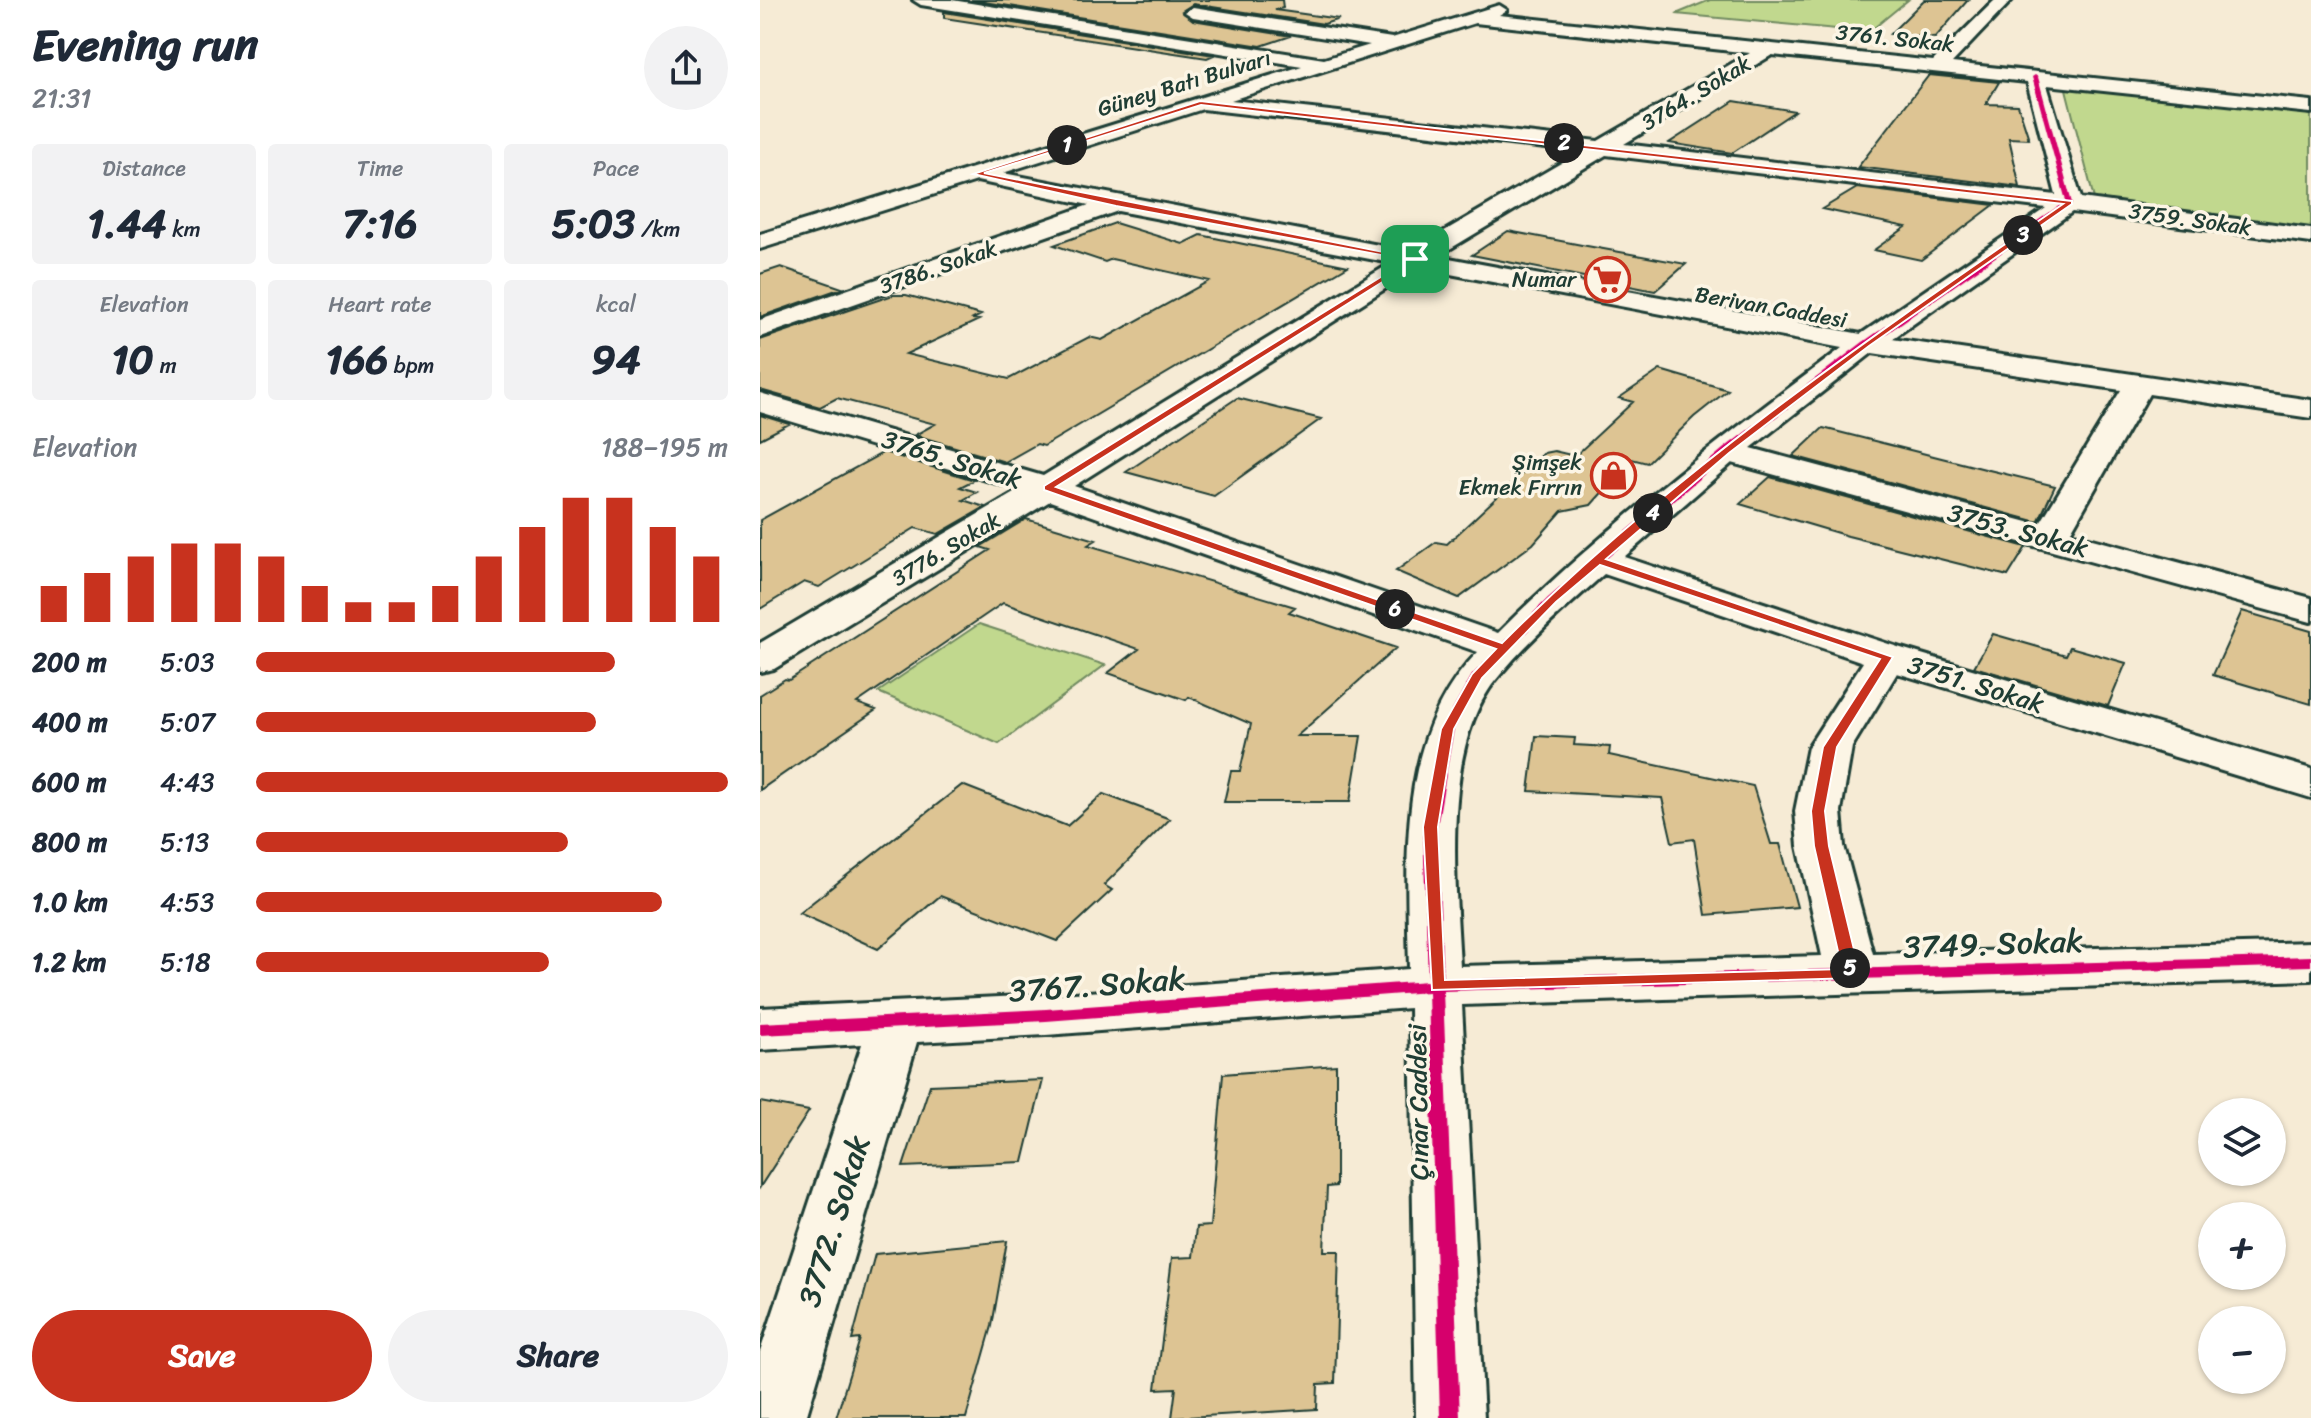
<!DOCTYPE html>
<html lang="en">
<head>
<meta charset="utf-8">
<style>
  body { margin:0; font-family:Sriracha,sans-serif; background:#f2f2f3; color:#1f2937; height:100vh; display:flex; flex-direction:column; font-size:30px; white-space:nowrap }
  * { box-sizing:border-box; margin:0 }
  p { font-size:26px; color:#747a83 }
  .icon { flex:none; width:44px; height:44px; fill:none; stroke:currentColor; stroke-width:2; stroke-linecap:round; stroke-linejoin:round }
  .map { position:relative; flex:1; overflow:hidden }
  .details { display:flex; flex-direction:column; background:#fff; width:760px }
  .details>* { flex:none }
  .controls { position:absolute; left:1438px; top:1098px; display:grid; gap:16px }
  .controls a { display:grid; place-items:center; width:88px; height:88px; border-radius:50%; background:#fff; box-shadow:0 2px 6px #0004; font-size:40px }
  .pin { position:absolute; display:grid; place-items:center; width:68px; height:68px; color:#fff; margin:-34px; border-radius:16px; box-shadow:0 4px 12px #0006 }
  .km { position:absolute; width:40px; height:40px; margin:-20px; border-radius:50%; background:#222; color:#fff; font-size:22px; line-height:40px; text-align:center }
  .round { display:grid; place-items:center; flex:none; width:84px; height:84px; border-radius:42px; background:#f2f2f3 }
  .summary { display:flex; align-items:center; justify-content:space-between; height:136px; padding:0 32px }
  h1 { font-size:44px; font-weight:700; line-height:60px }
  .figures { display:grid; grid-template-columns:repeat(3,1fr); gap:12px; height:136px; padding:8px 32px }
  .figures div { display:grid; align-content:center; border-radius:8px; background:#f2f2f3; text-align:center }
  .figures b { font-size:40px; font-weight:700 }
  .figures small { font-size:22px; font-weight:400 }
  .figures p { font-size:22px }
  .chart { height:224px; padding:16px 32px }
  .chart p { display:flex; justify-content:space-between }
  .chart svg { width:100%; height:144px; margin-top:8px; stroke:#c8321e; stroke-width:6 }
  .button { display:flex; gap:16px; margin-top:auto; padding:16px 32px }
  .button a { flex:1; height:92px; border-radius:48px; background:#c8321e; color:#fff; font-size:32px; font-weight:700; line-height:92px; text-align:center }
  .button a+a { background:#f2f2f3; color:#1f2937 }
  ul { padding:0 32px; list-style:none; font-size:26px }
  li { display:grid; grid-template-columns:128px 96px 1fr; align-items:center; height:60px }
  li i { height:20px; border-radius:10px; background:#c8321e }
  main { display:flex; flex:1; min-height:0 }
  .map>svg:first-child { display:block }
  .green { fill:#c1d88e; stroke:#708a61; stroke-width:2 }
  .building { fill:#ddc493; stroke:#1f3d34; stroke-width:2 }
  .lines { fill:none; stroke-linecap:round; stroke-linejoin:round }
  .minor-casing { stroke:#1f3d34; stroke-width:6 }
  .minor { fill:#fcf5e5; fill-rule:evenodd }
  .cycleway-casing { stroke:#fcf5e5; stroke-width:5 }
  .cycleway { fill:#d6006c; fill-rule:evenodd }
  .route { fill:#c8321e; stroke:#fff; stroke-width:2; fill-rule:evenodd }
  .labels { text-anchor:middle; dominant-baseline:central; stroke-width:7; stroke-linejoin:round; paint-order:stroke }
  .far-street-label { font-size:22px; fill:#1f3d34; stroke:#fcf5e5 }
  .far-poi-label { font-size:22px; fill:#1f3d34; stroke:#fcf5e5; text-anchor:end }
  .street-label { font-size:26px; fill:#1f3d34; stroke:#fcf5e5 }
  .near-street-label { font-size:32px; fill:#1f3d34; stroke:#fcf5e5 }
</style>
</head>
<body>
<main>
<section class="details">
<div class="summary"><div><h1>Evening run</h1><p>21:31</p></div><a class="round"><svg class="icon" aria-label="share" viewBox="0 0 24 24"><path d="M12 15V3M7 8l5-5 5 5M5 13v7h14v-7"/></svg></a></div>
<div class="figures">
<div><p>Distance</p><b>1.44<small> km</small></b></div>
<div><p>Time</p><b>7:16</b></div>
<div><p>Pace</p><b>5:03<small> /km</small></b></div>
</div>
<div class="figures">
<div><p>Elevation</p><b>10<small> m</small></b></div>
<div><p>Heart rate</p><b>166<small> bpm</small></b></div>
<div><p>kcal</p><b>94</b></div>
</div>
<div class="chart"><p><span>Elevation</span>188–195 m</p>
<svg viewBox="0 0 160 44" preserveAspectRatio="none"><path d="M5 44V33M15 44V29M25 44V24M35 44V20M45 44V20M55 44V24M65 44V33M75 44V38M85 44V38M95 44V33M105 44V24M115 44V15M125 44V6M135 44V6M145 44V15M155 44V24"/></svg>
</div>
<ul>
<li><b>200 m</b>5:03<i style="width:76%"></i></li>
<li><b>400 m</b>5:07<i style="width:72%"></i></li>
<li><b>600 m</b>4:43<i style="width:100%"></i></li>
<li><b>800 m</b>5:13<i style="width:66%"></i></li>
<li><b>1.0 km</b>4:53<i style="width:86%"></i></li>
<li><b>1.2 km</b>5:18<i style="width:62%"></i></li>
</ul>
<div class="button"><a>Save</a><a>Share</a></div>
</section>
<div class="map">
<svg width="1551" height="1418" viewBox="0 0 1551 1418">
  <rect width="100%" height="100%" fill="#f6ebd5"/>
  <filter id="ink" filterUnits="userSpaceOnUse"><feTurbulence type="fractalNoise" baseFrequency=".0125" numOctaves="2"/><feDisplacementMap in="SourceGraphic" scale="16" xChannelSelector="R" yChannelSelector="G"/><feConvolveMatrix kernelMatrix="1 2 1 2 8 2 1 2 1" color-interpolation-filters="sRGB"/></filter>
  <g filter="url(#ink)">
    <path class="green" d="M950 0H1148L1109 32 916 14Z
      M1312 86 1551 110V229L1334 199 1306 89Z
      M219 624 345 665 239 744 118 692Z"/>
    <path class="building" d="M211 0H522L523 8 515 10 579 19 564 24 433 4 422 11 433 20 531 36 501 46Z
      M1164 0H1208L1175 38 1130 34Z
      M184 12 454 55 447 58 184 18Z
      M1169 75 1239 82 1226 104 1258 105 1269 139 1249 138 1260 187 1098 167Z
      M974 101 1035 111 972 153 909 143Z
      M1097 188 1234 205 1161 260 1114 250 1146 227 1062 209Z
      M355 223 423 244 441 235 588 266 284 446 277 444 245 462 155 435 175 424 77 398 60 407 0 390V340L133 295H146L221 315 213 319 219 320 146 354 249 379 329 337 342 340 449 281 352 259 345 262 294 245Z
      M748 231 827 246 926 264 895 291 712 255Z
      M21 267 82 288 0 317V274Z
      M900 370 968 390 934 417 887 463 872 459 831 505 802 511 773 544 699 598 636 571 676 542 687 544 784 453 794 451 815 456 873 402 859 398Z
      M477 398 561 419 454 496 366 472Z
      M0 415 29 424 0 439Z
      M1063 428 1229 470 1295 486 1278 522 1033 456Z
      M124 452 214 480 200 487 217 492 203 500 225 507 178 534 155 528 59 587 44 582 0 609V520Z
      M1010 477 1266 547 1248 576 1088 536 980 504Z
      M266 519 336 540 328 545 535 607 529 612 636 648 537 736H601L590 802H464L471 771H480L491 724 429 697 426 700 348 673 379 649 243 603 97 703 116 710 0 790V695L25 679 29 680 230 550 220 547Z
      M1482 611 1551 631V704L1453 675Z
      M1233 634 1306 655 1310 647 1366 663 1348 706 1214 667Z
      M776 736 815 738 814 745 850 747 849 755 993 786 1011 844H1020L1037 907 946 915 934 839 912 842 902 798 769 791Z
      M202 785 307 826 343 794 410 819 344 885 352 890 297 941 180 896 118 949 39 913Z
      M576 1065V1186L567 1187 564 1251H579L575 1383 558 1384 557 1409 412 1418 416 1388 396 1389 412 1258 433 1257 436 1227 450 1226 463 1074Z
      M283 1080 263 1162 143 1167 170 1085Z
      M0 1102 49 1111 0 1187Z
      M247 1241 232 1326 206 1418H76L100 1339 92 1340 115 1254Z"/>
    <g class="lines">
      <defs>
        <path id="minor" d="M153 0H192L564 59 610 45 433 17 425 12 433 7 632 38 739 5 747 10 739 15 1173 61 1235 0H1252L1192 63 1551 101V113L1287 85 1321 198 1551 229V243L1312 212 1132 339 1551 400V418L1389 394 1310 533 1551 598V622L972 463 864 557 1141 648 1551 769V798L1137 673 1092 747 1081 811 1084 846 1113 954 1551 942V980L702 1005 724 1418H656L650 1008 286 1035 157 1042 46 1418H0V1352L102 1044 0 1050V1008L286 995 649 969C647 861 635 735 718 652L290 501 14 669 0 672V643L259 490 0 412V393L283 476 631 263 358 211 0 337V320L329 205 217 181 0 249V234L542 66 161 5ZM715 23 990 53 838 141 471 100ZM1012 55 1267 82 1296 195 864 144ZM443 109 820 152 650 251 243 173ZM846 155 1286 208 1101 334 678 256ZM658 268 1082 348C963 437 843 528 738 633L314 486ZM1112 353 1361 390 1279 525 991 448ZM844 574 1103 662 1048 747 1035 811 1038 846 1062 956 700 966C696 884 681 749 735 681 766 642 807 607 844 574Z"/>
      </defs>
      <use href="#minor" class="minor-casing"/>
      <use href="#minor" class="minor"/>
      <defs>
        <path id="cycleway" d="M1275 75 1278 77 1312 203 1109 346 969 453 796 602 721 679 694 729 677 827 683 980 1551 956V966L683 991 700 1418H680L668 992 286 1021 0 1035V1023L286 1009 668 981 663 827 682 729 712 675 788 598 963 449 1103 342 1306 201 1272 77Z"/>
      </defs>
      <use href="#cycleway" class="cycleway-casing"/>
      <use href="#cycleway" class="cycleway"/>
    </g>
  </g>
  <path class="route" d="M440 101 1312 201V204L1109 346 969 453 846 559 1133 657 1077 747 1065 811 1069 846 1100 974 1097 978 672 990 663 827 681 729 712 674 736 649 284 490V486L648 260 356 206 213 174ZM441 105 1303 204C1108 339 910 474 742 643L296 487 659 259 224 173ZM840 565 1120 659 1063 747 1051 811 1054 846 1082 969 685 980 678 827 694 729 722 678 796 602Z"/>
  <defs>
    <symbol id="supermarket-ring" viewBox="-11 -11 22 22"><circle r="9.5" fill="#fcf5e5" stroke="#c8321e" stroke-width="1.5"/><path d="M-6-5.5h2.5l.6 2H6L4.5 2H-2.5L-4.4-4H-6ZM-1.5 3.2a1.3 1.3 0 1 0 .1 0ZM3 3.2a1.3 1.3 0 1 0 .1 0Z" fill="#c8321e"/></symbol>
    <symbol id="shop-ring" viewBox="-11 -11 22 22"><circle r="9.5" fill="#fcf5e5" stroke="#c8321e" stroke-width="1.5"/><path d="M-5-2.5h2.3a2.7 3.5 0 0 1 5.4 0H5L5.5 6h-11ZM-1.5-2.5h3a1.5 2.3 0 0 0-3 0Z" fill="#c8321e"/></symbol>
  </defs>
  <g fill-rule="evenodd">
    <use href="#supermarket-ring" x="822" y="254" width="51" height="51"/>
    <use href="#shop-ring" x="828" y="450" width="51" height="51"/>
  </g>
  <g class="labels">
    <g class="far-street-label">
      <text transform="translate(1135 38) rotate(6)">3761. Sokak</text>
      <text transform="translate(424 83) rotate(-17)">Güney Batı Bulvarı</text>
      <text transform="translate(936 93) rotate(-31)">3764. Sokak</text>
      <text transform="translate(1430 219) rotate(8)">3759. Sokak</text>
      <text transform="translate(178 267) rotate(-19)">3786. Sokak</text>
      <text transform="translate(1011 307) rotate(10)">Berivan Caddesi</text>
      <text transform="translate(186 549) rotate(-31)">3776. Sokak</text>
    </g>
    <g class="far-poi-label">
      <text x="816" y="279">Numar</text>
      <text x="822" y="462">Şimşek<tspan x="822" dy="25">Ekmek Fırrın</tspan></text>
    </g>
    <g class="street-label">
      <text transform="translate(192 459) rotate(17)">3765. Sokak</text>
      <text transform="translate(1258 530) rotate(15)">3753. Sokak</text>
      <text transform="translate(1216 684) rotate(17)">3751. Sokak</text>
      <text transform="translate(658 1102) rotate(-91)">Çınar Caddesi</text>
    </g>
    <g class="near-street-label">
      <text transform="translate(1233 944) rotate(-2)">3749. Sokak</text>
      <text transform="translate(337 985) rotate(-4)">3767. Sokak</text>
      <text transform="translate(74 1221) rotate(-73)">3772. Sokak</text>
    </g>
  </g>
</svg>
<div class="controls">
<a><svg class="icon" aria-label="layers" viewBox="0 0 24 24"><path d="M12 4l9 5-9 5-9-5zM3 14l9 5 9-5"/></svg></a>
<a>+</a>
<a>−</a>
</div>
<div class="pin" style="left:655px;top:259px;background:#1e9e55"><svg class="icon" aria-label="arrive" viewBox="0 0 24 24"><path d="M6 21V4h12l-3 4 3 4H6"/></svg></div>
<b class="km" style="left:307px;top:145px">1</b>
<b class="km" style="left:804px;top:143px">2</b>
<b class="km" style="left:1263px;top:235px">3</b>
<b class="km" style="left:893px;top:513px">4</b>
<b class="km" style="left:1090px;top:968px">5</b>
<b class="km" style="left:635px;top:609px">6</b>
</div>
</main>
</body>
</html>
